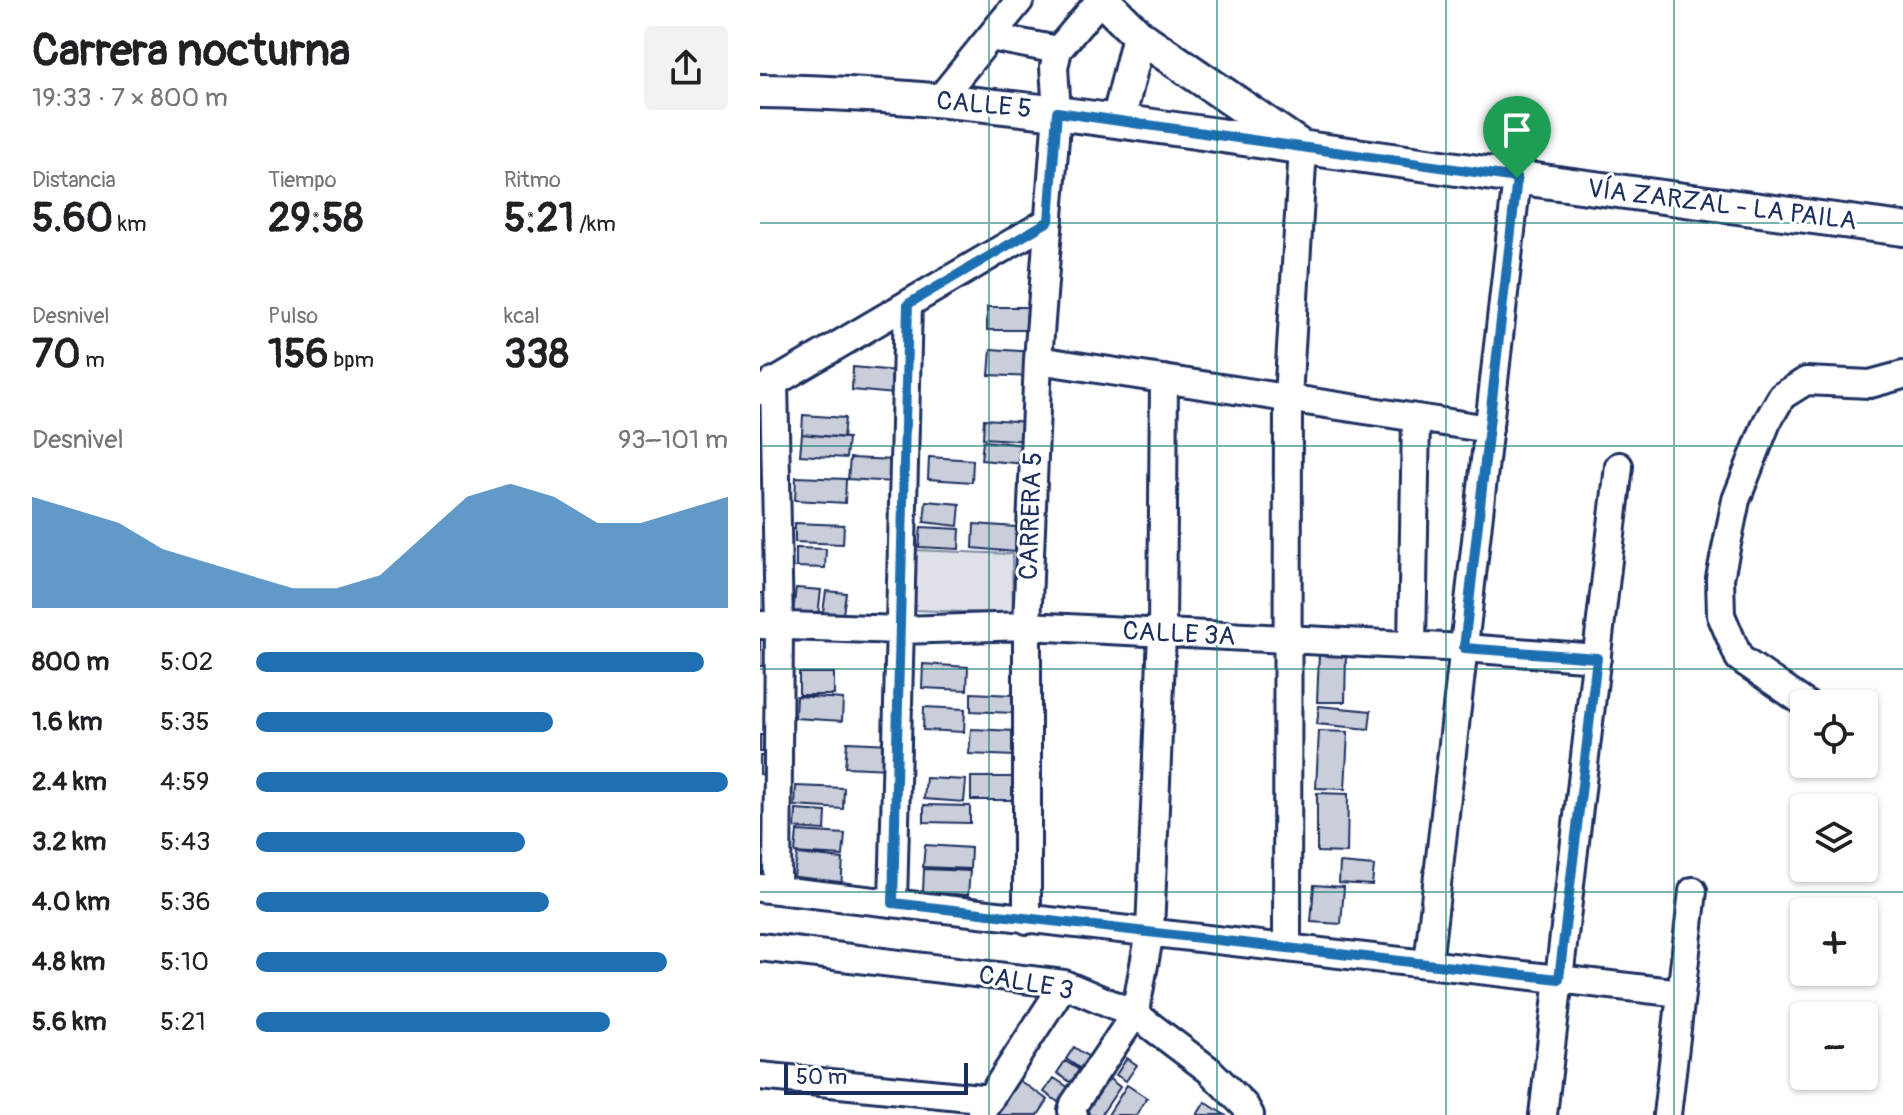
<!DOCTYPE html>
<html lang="es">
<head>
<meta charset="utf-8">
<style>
  body { margin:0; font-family:Pangolin,sans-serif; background:#f2f2f2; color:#202124; height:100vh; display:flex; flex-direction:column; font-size:30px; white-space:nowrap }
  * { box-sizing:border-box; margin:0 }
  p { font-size:26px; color:#757577 }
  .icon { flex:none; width:44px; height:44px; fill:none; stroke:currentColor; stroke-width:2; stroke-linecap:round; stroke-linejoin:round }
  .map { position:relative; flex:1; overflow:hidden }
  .details { display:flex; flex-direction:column; background:#fff; width:760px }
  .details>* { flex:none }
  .buttons { position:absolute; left:1030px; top:690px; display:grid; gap:16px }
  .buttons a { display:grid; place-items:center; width:88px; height:88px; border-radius:8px; background:#fff; box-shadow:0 2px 6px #0004; font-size:40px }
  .scale { position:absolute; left:24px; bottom:20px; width:184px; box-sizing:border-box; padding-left:8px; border:4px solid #1b2f5e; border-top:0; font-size:22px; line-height:28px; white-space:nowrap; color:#1b2f5e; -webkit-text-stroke:6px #fff; paint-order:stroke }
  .pin { position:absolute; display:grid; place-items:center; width:68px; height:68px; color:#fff; margin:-82px -34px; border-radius:50% 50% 50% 0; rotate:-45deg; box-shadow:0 0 8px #0007 }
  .pin .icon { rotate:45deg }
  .round { display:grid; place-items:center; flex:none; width:84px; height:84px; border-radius:8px; background:#f2f2f2 }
  .summary { display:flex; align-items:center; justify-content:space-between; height:136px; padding:0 32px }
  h1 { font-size:44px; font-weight:700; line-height:60px }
  .stats { display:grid; grid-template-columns:repeat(3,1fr); gap:12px; height:136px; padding:8px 32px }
  .stats div { display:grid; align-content:center }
  .stats b { font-size:40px; font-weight:700 }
  .stats small { font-size:22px; font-weight:400 }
  .stats p { font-size:22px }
  .chart { height:224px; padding:16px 32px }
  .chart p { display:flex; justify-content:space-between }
  .chart svg { width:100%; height:144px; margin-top:8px; fill:#1f6fb2; opacity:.7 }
  ul { padding:0 32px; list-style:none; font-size:26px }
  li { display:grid; grid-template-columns:128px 96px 1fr; align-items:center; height:60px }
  li i { height:20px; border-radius:10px; background:#1f6fb2 }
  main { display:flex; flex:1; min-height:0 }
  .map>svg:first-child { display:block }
  .green { fill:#dee1e7; stroke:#7c88a2; stroke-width:2 }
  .building { fill:#caceda; stroke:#1b2f5e; stroke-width:2 }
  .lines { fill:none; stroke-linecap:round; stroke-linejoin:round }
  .minor-casing { stroke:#1b2f5e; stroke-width:32 }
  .major-casing { stroke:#1b2f5e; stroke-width:38 }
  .minor { stroke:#fff; stroke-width:26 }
  .major { stroke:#fff; stroke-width:32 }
  .route-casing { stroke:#fff; stroke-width:16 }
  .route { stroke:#1f6fb2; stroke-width:10 }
  .grid { fill:none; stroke:#0f766e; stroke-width:2; stroke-opacity:0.55 }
  .labels { text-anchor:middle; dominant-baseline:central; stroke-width:6; stroke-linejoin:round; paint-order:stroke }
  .street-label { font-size:26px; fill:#1b2f5e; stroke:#fff }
</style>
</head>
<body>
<main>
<section class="details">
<div class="summary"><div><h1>Carrera nocturna</h1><p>19:33 · 7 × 800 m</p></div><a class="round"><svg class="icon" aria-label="share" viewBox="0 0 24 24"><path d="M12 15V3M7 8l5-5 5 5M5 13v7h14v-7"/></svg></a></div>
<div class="stats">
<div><p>Distancia</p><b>5.60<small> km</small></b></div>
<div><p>Tiempo</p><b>29:58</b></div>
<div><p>Ritmo</p><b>5:21<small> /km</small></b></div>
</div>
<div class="stats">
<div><p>Desnivel</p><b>70<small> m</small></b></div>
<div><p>Pulso</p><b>156<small> bpm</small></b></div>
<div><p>kcal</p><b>338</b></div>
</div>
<div class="chart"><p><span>Desnivel</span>93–101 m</p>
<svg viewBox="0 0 160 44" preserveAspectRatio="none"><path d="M0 44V10L10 14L20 18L30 26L40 30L50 34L60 38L70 38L80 34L90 22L100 10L110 6L120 10L130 18L140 18L150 14L160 10V44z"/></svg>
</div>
<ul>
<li><b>800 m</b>5:02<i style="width:95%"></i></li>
<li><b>1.6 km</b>5:35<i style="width:63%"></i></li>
<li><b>2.4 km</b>4:59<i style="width:100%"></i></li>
<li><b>3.2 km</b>5:43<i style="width:57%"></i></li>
<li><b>4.0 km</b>5:36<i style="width:62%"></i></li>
<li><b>4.8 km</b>5:10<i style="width:87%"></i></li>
<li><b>5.6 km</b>5:21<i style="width:75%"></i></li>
</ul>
</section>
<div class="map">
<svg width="1143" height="1115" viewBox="0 0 1143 1115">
  <rect width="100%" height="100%" fill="#fff"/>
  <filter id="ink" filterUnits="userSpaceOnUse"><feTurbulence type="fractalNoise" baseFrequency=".0125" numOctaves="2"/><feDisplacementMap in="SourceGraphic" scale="16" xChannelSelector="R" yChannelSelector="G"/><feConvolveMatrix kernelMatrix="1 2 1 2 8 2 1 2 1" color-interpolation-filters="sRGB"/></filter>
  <g filter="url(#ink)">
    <path class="green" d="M154 550 252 554 253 614 154 610Z"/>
    <path class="building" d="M227 307H267L266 330H227Z
      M231 349 274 352 272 377 229 375Z
      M93 367 136 371 135 394 92 390Z
      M43 415 85 418 83 438 42 434Z
      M224 419 271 422 269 441 223 438Z
      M42 434 88 438 86 458 40 455Z
      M223 441 267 445 265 464 221 460Z
      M169 457 213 460 212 482 168 479Z
      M90 458 134 460 133 482 88 479Z
      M36 477 86 479 85 503 35 500Z
      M166 501 200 504 198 526 164 522Z
      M35 523 84 525 83 544 35 542Z
      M214 524 256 527 255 552 213 548Z
      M161 527 200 529 199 549 159 547Z
      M36 548 66 549 65 568 36 567Z
      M36 588 61 590 58 615 33 612Z
      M66 591 86 593 82 621 62 619Z
      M0 593H6L4 617H0Z
      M0 636H6V666H0Z
      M559 654 586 655 585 702H557Z
      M163 664 208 667 207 690 162 688Z
      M39 673H74V695H39Z
      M211 693 253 695 252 713 211 711Z
      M36 696 83 699 82 721 35 718Z
      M559 706 611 711 609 729 557 724Z
      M164 707 205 709 204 732 163 730Z
      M211 729 256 731 255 756 209 754Z
      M559 731 588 732 585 789 556 788Z
      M0 735H4L3 752H0Z
      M87 742 132 744 131 769 85 767Z
      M0 756H6L5 775 0 774Z
      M211 777H252V800H211Z
      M166 778 206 780 204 802 164 799Z
      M36 786 84 788 83 809 35 806Z
      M557 793 588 794 587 853 557 852Z
      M164 805 210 806V823L164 822Z
      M36 810 66 812 65 830 35 828Z
      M37 831 85 834 83 856 35 853Z
      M0 843H3L1 872H0Z
      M165 845 211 848 210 869 163 867Z
      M37 854 83 859 81 888 33 884Z
      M580 863 614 866 612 885 579 883Z
      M164 869 210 871 208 895 163 892Z
      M554 885 584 887 581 924 551 922Z
      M314 1047 332 1059 324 1071 306 1059Z
      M367 1058 377 1065 366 1081 356 1075Z
      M305 1061 324 1073 316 1086 297 1073Z
      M343 1074 360 1087 341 1115H328L319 1109Z
      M254 1077 288 1100 278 1115H229Z
      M294 1078 311 1089 301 1104 284 1092Z
      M367 1085 387 1098 376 1115H348Z
      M445 1102 465 1115H437Z"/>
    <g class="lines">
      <defs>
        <path id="minor" d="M230 37 298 50
          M178 101 260 0
          M278 360 729 429
          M14 381 19 626 17 890
          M0 391 289 221
          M0 625 140 630 267 626 704 648 837 658
          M652 645 656 418
          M1046 704 979 658 961 615 960 578 976 500 1007 422 1022 396 1046 381 1110 384 1143 375
          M0 888 921 993
          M133 903 148 304
          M267 920V626L278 360 297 112 294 67 298 50 340 0
          M0 947 304 984 375 1014 449 1070 485 1106 490 1115
          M527 948 528 398 543 148
          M668 964 757 178
          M0 1076 230 1099
          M221 1112 304 984
          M314 1115 312 1111 314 1104 375 1014 390 932 402 633 404 379
          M783 1115 859 466
          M907 1115 933 891"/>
        <path id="major" d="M343 0 379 36 537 144
          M0 91C188 93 374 123 560 150 754 178 949 203 1143 229
          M358 121 379 36"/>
      </defs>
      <use href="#minor" class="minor-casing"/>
      <use href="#major" class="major-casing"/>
      <use href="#minor" class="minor"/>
      <use href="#major" class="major"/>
    </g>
  </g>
  <g class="lines" filter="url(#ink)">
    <defs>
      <path id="route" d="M297 112 757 178 704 648 837 658 799 979 133 903 148 304 289 221Z"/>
    </defs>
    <use href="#route" class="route-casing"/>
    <use href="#route" class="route"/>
  </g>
  <path class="grid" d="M229 0V1115M457 0V1115M686 0V1115M914 0V1115M0 223H1143M0 446H1143M0 669H1143M0 892H1143"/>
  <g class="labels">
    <g class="street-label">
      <text transform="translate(224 105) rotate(5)">CALLE 5</text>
      <text transform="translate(962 205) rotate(7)">VÍA ZARZAL - LA PAILA</text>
      <text transform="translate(271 516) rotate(-88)">CARRERA 5</text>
      <text transform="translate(419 634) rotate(3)">CALLE 3A</text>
      <text transform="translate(266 983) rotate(10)">CALLE 3</text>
    </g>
  </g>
</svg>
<div class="buttons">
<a><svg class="icon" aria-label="locate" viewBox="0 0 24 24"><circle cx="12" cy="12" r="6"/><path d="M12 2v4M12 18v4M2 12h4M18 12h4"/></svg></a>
<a><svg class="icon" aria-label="layers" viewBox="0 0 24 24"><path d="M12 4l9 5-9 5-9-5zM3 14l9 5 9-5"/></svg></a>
<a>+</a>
<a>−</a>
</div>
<div class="scale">50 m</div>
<div class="pin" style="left:757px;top:178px;background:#1e9e55"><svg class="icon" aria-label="arrive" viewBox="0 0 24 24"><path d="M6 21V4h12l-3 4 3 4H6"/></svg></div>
</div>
</main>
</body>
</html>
